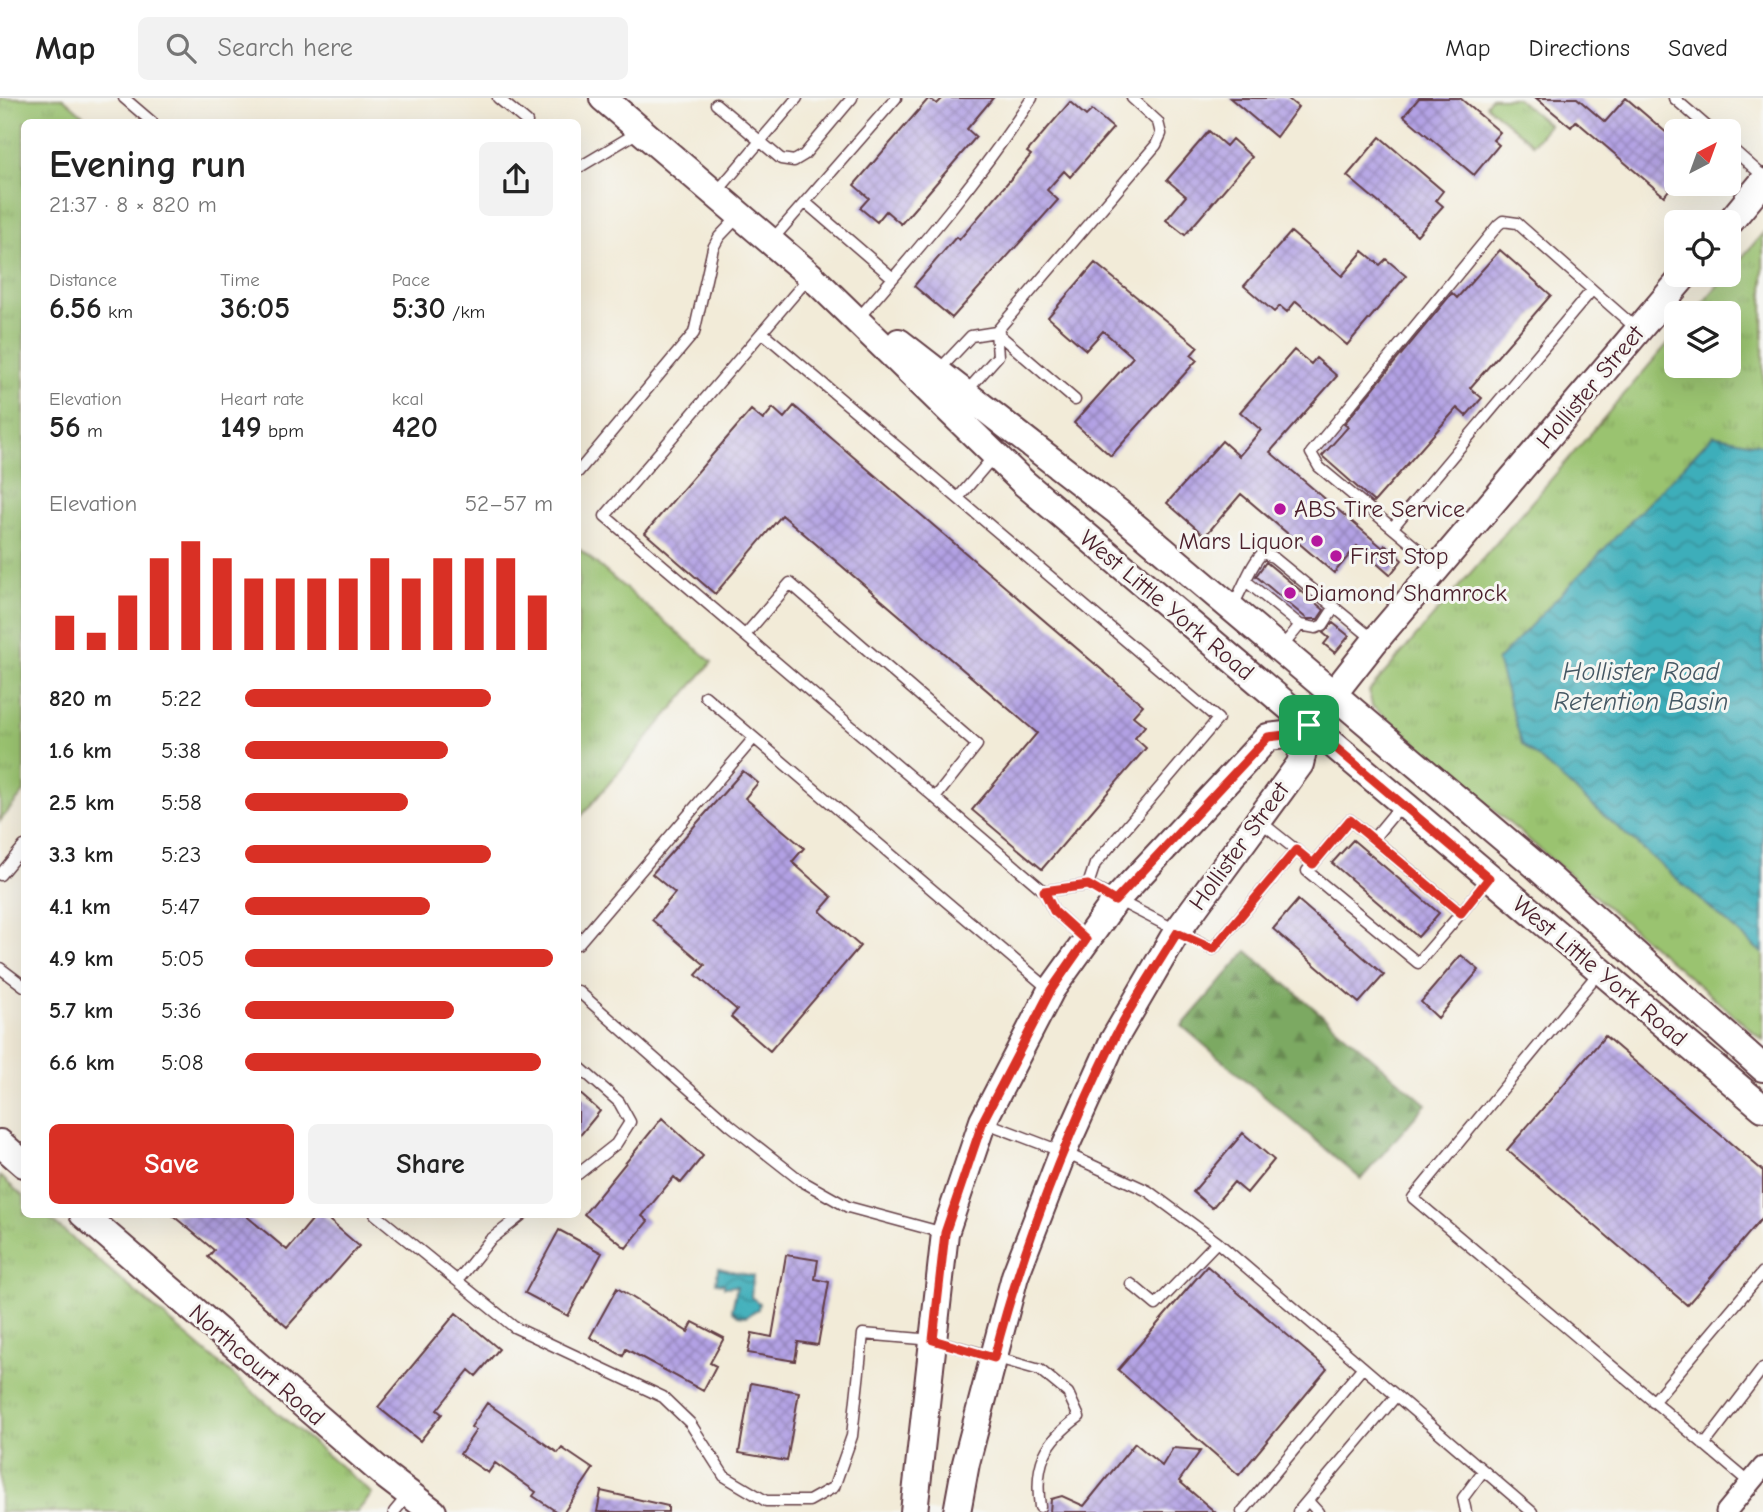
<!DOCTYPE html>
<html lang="en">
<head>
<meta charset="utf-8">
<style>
  body { margin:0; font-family:"Comic Neue",sans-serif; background:#f2f2f2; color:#222; height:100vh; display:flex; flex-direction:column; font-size:26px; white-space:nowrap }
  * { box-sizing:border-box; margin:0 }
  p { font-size:23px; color:#767676 }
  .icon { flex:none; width:38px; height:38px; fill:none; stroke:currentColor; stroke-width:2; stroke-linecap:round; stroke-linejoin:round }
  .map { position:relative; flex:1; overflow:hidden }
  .sheet { position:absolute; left:21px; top:21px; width:560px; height:1099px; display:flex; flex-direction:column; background:#fff; border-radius:10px; box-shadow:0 7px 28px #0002 }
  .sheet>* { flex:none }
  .needle { width:46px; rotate:41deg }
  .tools { position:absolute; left:1664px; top:21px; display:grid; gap:14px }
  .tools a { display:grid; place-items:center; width:77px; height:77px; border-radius:10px; background:#fff; box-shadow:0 7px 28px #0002; font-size:35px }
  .pin { position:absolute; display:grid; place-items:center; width:60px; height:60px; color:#fff; margin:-30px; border-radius:14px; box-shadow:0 4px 10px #0006 }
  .round { display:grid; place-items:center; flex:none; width:74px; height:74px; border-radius:10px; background:#f2f2f2 }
  .summary { display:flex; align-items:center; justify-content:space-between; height:119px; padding:0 28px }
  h1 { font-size:38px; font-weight:600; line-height:52px }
  .figures { display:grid; grid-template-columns:repeat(3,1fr); gap:10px; height:119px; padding:7px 28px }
  .figures div { display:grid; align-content:center }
  .figures b { font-size:30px; font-weight:600 }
  .figures small { font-size:19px; font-weight:400 }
  .figures p { font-size:19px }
  .chart { height:196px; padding:14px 28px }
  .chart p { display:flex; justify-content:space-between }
  .chart svg { width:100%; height:126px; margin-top:7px; stroke:#d93025; stroke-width:6 }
  .cta { display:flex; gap:14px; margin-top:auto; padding:14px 28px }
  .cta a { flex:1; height:80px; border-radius:10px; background:#d93025; color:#fff; font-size:28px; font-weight:600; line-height:80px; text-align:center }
  .cta a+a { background:#f2f2f2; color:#222 }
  ul { padding:0 28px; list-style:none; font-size:23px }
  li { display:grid; grid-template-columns:112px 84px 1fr; align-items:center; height:52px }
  li i { height:18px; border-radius:9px; background:#d93025 }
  header { display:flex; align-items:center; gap:42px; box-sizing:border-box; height:98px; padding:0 35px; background:#fff; border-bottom:2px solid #e0e0e0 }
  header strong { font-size:33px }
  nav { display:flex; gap:38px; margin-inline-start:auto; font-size:24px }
  .search { width:490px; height:63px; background:#f2f2f2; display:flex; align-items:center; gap:18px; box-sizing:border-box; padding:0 24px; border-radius:10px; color:#767676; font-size:26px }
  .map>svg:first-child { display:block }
  .grass { fill:url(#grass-tufts); stroke:#72714e; stroke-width:2 }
  .forest { fill:url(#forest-firs); stroke:#626446; stroke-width:2 }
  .water { fill:url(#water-waves); stroke:#446672; stroke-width:2 }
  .building { fill:url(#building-cross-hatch) }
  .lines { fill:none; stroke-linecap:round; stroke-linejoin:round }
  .lane-casing { stroke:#633e45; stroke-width:13 }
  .street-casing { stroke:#633e45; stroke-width:23 }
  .secondary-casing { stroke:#633e45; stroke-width:30 }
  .lane { stroke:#fff; stroke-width:10 }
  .street { stroke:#fff; stroke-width:19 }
  .secondary { stroke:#fff; stroke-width:26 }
  .route-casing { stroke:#fff; stroke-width:14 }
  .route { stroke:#d93025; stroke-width:9 }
  .poi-dot { fill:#b5179e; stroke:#f6f6f2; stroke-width:2.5 }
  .labels { text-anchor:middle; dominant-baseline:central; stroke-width:6; stroke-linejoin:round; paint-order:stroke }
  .street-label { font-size:24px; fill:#4a1f2b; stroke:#f6f6f2 }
  .poi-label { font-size:24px; fill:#4a1f2b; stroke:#f6f6f2; text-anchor:start }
  .water-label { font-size:26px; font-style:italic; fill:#455864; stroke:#f6f6f2 }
</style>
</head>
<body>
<header>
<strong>Map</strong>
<div class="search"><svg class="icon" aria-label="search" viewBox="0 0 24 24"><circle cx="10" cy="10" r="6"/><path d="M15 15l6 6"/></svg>Search here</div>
<nav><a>Map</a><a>Directions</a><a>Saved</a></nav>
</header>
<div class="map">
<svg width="1763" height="1414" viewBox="0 0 1763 1414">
  <defs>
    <pattern id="grass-tufts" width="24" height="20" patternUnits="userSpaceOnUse" patternTransform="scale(1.75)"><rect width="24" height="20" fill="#9ac370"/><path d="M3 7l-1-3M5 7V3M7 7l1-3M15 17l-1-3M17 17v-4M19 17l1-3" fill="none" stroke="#86a761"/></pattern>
    <pattern id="forest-firs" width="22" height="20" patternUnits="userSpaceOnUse" patternTransform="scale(1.75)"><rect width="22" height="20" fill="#7ba962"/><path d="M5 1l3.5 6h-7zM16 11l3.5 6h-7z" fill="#678951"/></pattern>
    <pattern id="water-waves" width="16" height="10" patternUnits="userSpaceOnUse" patternTransform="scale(1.75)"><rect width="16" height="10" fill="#3eaeba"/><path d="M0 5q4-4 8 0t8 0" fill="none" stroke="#368d97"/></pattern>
    <pattern id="building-cross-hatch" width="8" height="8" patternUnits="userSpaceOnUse" patternTransform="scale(1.75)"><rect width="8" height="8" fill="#b2a1e4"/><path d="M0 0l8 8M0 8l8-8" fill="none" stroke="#9383b9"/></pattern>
  </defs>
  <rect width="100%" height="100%" fill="#f6f6f2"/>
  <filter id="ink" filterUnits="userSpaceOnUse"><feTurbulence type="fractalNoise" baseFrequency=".0143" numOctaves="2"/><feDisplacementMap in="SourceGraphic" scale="14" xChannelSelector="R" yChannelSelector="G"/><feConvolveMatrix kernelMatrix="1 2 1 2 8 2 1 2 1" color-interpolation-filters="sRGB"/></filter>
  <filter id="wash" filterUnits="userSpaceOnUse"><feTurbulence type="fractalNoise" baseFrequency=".00686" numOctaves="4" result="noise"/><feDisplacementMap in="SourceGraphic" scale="28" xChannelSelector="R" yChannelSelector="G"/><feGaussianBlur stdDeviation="1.57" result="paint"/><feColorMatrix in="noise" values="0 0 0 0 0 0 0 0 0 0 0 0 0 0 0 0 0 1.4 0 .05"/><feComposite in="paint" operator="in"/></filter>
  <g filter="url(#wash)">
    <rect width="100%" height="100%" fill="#f2ebd8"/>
    <path class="grass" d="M0 0H63L91 24H24V694L0 723Z
      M1491 0H1516L1549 27 1533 46 1486 7Z
      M1763 135V942L1372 608 1369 593 1676 236V268H1729V215H1694Z
      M578 450 712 564 578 722Z
      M0 1078 24 1099V1116L45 1117 367 1391 372 1396 357 1414H0Z"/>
    <path class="forest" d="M1247 853 1426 1006 1361 1081 1182 928Z"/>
    <path class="water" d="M1713 337 1763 347V856L1522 646 1497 563Z
      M718 1170 753 1178 751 1199 759 1205 758 1211 746 1218 738 1217 732 1212 737 1188 724 1189V1186L716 1185Z"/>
    <g id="blocks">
      <path class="building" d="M929 0 937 6 943 0H993L967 31 976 39 901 126 886 113 877 124 860 110 869 100 854 87Z
        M1230 0H1287L1298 9 1276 39Z
        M1419 0H1460L1500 34 1493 42 1499 47 1474 77 1404 18Z
        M1536 0H1577L1605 24 1626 0 1676 43V83L1664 98 1576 23 1571 29Z
        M1070 4 1086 18 1092 12 1113 30 1070 79 1064 73 1047 92 1058 102 952 220 914 188 956 139 959 142 1031 57 1027 54Z
        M1209 33 1226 48 1232 41 1252 59 1185 137 1166 122 1186 98 1167 82Z
        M1380 39 1443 93 1436 102 1443 108 1417 137 1347 78Z
        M1291 134 1342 178 1363 153 1380 167 1386 161 1406 178 1347 247 1296 203 1287 214 1280 208 1274 214 1244 188Z
        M1500 152 1551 197 1470 290 1482 300 1466 318 1457 310 1374 404 1322 358 1348 329 1344 326 1452 195 1457 200Z
        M1095 165 1198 249 1191 257 1197 262 1111 358 1074 325 1133 259 1103 233 1086 252 1048 219Z
        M1294 252 1311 266 1316 260 1337 278 1270 354 1383 450 1385 447 1402 462 1390 477 1357 448 1334 475 1241 396 1205 438 1167 405 1222 343 1239 358 1261 332 1240 314Z
        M794 308 1143 607 1133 618 1145 628 1135 640 1146 650 1042 771 972 712 1037 635 782 417 715 496 645 435 751 312 763 322 773 310 784 320Z
        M1266 464 1324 512 1318 521H1307L1256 478Z
        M1333 525 1349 538 1335 555 1324 546 1329 540 1323 535Z
        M743 673 758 685 745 700 804 750 792 764 832 799 820 813 860 848 770 953 731 919 737 912 696 877 705 867 652 822 675 795 652 776Z
        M1353 742 1439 815 1418 839 1332 765Z
        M1298 802 1384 877 1359 905 1273 831Z
        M1461 857 1479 872 1438 920 1421 904Z
        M1605 938 1763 1073V1119L1687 1207 1507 1052Z
        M578 994 600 1013 578 1040Z
        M662 1020 703 1058 681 1085 674 1079 642 1118 648 1123 626 1150 584 1116Z
        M1243 1035 1274 1062 1247 1095 1234 1084 1212 1110 1193 1094Z
        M171 1116H244L287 1152 317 1116H322L359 1148 287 1229 208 1159 214 1152Z
        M559 1132 602 1155 568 1218 525 1195Z
        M786 1157 818 1162 815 1181 829 1184 818 1247 798 1244 795 1263 748 1255 752 1235 772 1239Z
        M1207 1168 1327 1271 1239 1377 1118 1272Z
        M617 1190 688 1234 693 1224 724 1240 710 1265 716 1268 703 1293 626 1251 623 1258 590 1239Z
        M456 1215 499 1251 476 1278 469 1272 437 1312 442 1316 420 1343 378 1309Z
        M751 1285 799 1294 787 1363 739 1355Z
        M487 1305 558 1355 562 1350 593 1371 564 1414H557L533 1398 536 1394 495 1365 488 1375 460 1356 476 1332 471 1329Z
        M1135 1345 1162 1368 1173 1350 1201 1352 1179 1383 1215 1414H1050L1051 1401 1062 1398 1084 1408Z
        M601 1393 668 1408V1414H597Z"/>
    </g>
  </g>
  <g filter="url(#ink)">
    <use href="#blocks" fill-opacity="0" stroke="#633e45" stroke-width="2"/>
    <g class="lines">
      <defs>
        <path id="lane" d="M124 0 152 24
          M498 0 527 24
          M1674 0 1712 33
          M716 6 781 61 794 63 804 57 852 0
          M1729 48 1763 78
          M578 70 640 33
          M716 95 797 0
          M805 104 893 180
          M771 143 896 0
          M810 178 605 418 1044 793 1088 787 1213 851 1296 752 1261 724
          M862 216C922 147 982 77 1032 0
          M762 234 1218 621 1095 766 1088 787
          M996 234 1075 302
          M938 273 971 238 996 234 1156 47 1161 36 1158 24 1132 0
          M966 294 998 258 996 234
          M578 374 694 235 713 150 719 139 740 117
          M958 400 994 358
          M1393 429 1592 192
          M1436 466 1319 369 1311 355 1498 127 1503 123 1517 125 1638 232
          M1247 484 1300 527 1282 549
          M1233 507C1242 493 1252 463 1263 455L1273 459 1373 541
          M1300 527 1316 530 1323 527 1334 510
          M745 537 790 485 977 647 935 700
          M705 598 1050 892
          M1402 706 1373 741 1461 815 1489 780
          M1296 752 1313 766 1350 722 1373 741
          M1313 766 1307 773 1418 865 1461 815
          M0 777 24 748
          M1044 793 1054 813 1086 842
          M578 846 754 640
          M0 870 24 888
          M1600 873 1413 1100 1750 1385
          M578 893 730 1027 800 1082 848 1109 944 1135
          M578 968 619 1004 630 1024 616 1046 578 1076
          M984 1024 1063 1054 1148 1093 1217 1144 1532 1414
          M375 1116 514 1229 663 1299 690 1325 724 1378 766 1403H809L834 1389 852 1338 863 1236 933 1242 1040 1272 1068 1295 1079 1319C1045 1343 1034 1366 1040 1409
          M458 1182 490 1142 523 1116
          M1131 1186 1156 1207 1217 1144
          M1653 1304 1763 1174
          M1704 1347 1763 1270
          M1308 1403 1318 1414
          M394 1414 409 1396
          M1242 1414 1363 1269
          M1298 1414 1396 1298
          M1466 1414 1463 1400 1483 1373"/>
        <path id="street" d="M1726 1414 1763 1369"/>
        <path id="secondary" d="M603 0 811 178 1024 385 1763 1010
          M1729 125 1763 84
          M899 244 1118 414 1534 766 1763 970
          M0 1045 24 1066
          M83 1116 387 1379 433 1414
          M914 1414 945 1135 983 1023 1051 892 1115 803 1268 639 1285 637 1309 627
          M957 1414 966 1365 1015 1178 1063 1054 1113 943 1176 835 1300 666 1309 627 1375 543 1685 177"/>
      </defs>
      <use href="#lane" class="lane-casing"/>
      <use href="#street" class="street-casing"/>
      <use href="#secondary" class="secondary-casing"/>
      <use href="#lane" class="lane"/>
      <use href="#street" class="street"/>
      <use href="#secondary" class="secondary"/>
    </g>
  </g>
  <g class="lines" filter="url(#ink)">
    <defs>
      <path id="route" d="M1309 627 1489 780 1461 815 1350 722 1313 766 1296 752 1213 851 1177 835C1155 871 1130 907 1112 945 1063 1046 1022 1151 994 1260L933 1242 945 1135 983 1023 1051 892 1086 842 1054 813 1044 793 1088 787 1115 803 1268 639 1285 637Z"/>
    </defs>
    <use href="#route" class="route-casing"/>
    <use href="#route" class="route"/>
  </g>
  <g class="poi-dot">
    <circle cx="1280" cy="411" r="7"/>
    <circle cx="1317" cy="443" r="7"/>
    <circle cx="1336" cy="458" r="7"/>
    <circle cx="1290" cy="495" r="7"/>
  </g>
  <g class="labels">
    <g class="street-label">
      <text transform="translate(1590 289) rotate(-50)">Hollister Street</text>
      <text transform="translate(1167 507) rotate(40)">West Little York Road</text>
      <text transform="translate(1239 748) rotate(-54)">Hollister Street</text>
      <text transform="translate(1600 873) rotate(40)">West Little York Road</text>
      <text transform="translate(257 1267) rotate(41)">Northcourt Road</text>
    </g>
    <g class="poi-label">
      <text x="1294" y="411">ABS Tire Service</text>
      <text x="1303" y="443" text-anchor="end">Mars Liquor</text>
      <text x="1350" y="458">First Stop</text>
      <text x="1304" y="495">Diamond Shamrock</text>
    </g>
    <g class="water-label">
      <text x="1641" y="574">Hollister Road<tspan x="1641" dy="30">Retention Basin</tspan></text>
    </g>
  </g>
</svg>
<div class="tools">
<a><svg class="needle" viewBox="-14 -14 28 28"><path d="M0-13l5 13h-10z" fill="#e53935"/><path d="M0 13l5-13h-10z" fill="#767676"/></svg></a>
<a><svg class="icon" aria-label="locate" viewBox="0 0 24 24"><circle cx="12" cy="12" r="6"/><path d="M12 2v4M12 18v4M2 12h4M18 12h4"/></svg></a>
<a><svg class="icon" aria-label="layers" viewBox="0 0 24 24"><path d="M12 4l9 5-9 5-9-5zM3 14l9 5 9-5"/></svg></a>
</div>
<div class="pin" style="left:1309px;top:627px;background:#1e9e55"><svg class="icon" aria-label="arrive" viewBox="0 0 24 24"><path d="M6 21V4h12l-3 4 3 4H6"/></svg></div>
<section class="sheet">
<div class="summary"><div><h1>Evening run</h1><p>21:37 · 8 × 820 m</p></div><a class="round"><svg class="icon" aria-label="share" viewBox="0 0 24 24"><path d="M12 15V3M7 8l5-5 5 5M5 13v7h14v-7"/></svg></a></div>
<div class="figures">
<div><p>Distance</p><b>6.56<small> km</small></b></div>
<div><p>Time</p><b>36:05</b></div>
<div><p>Pace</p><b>5:30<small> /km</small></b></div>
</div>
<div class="figures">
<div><p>Elevation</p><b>56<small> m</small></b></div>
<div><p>Heart rate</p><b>149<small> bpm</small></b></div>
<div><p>kcal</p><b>420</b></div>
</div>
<div class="chart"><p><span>Elevation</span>52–57 m</p>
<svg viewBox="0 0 160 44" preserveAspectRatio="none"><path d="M5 44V32M15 44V38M25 44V25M35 44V12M45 44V6M55 44V12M65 44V19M75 44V19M85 44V19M95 44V19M105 44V12M115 44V19M125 44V12M135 44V12M145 44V12M155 44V25"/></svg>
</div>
<ul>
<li><b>820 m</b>5:22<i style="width:80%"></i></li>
<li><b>1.6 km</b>5:38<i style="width:66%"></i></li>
<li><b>2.5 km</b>5:58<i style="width:53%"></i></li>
<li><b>3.3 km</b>5:23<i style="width:80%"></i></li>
<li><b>4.1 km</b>5:47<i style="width:60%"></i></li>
<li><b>4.9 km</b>5:05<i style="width:100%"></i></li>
<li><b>5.7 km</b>5:36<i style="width:68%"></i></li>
<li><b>6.6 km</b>5:08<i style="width:96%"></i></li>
</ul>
<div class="cta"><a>Save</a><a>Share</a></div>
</section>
</div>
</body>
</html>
